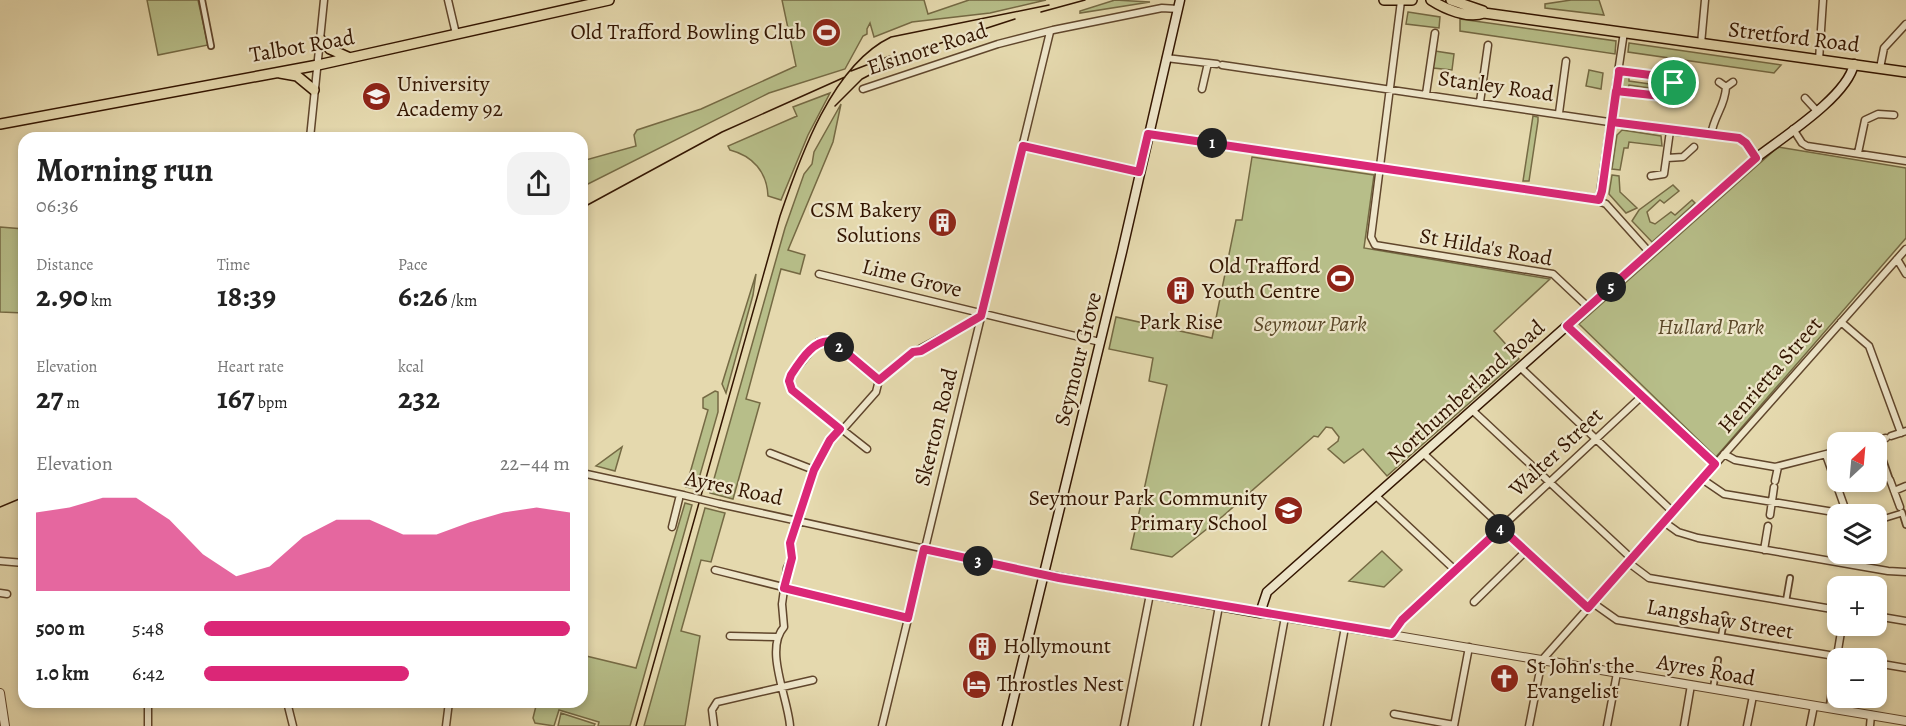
<!DOCTYPE html>
<html lang="en">
<head>
<meta charset="utf-8">
<style>
  body { margin:0; font-family:Alegreya,serif; background:#f2f2f2; color:#222; height:100vh; display:flex; flex-direction:column; font-size:22px; white-space:nowrap }
  * { box-sizing:border-box; margin:0 }
  p { font-size:20px; color:#767676 }
  .icon { flex:none; width:33px; height:33px; fill:none; stroke:currentColor; stroke-width:2; stroke-linecap:round; stroke-linejoin:round }
  .map { position:relative; flex:1; overflow:hidden }
  .drawer { position:absolute; left:18px; top:132px; width:570px; height:576px; display:flex; flex-direction:column; background:#fff; border-radius:18px; box-shadow:0 3px 9px #0003 }
  .drawer>* { flex:none }
  .needle { width:39px; rotate:26deg }
  .controls { position:absolute; left:1827px; top:432px; display:grid; gap:12px }
  .controls a { display:grid; place-items:center; width:60px; height:60px; border-radius:12px; background:#fff; box-shadow:0 3px 9px #0003; font-size:30px }
  .pin { position:absolute; display:grid; place-items:center; width:51px; height:51px; color:#fff; margin:-26px; border:3px solid #fff; border-radius:50%; box-shadow:0 2px 6px #0007 }
  .km { position:absolute; width:30px; height:30px; margin:-15px; border-radius:50%; background:#222; color:#fff; font-size:16px; line-height:30px; text-align:center }
  .round { display:grid; place-items:center; flex:none; width:63px; height:63px; border-radius:18px; background:#f2f2f2 }
  .head { display:flex; align-items:center; justify-content:space-between; height:102px; padding:0 18px }
  h1 { font-size:33px; font-weight:700; line-height:45px }
  .figures { display:grid; grid-template-columns:repeat(3,1fr); gap:9px; height:102px; padding:6px 18px }
  .figures div { display:grid; align-content:center }
  .figures b { font-size:30px; font-weight:700 }
  .figures small { font-size:16px; font-weight:400 }
  .figures p { font-size:16px }
  .chart { height:168px; padding:12px 18px }
  .chart p { display:flex; justify-content:space-between }
  .chart svg { width:100%; height:108px; margin-top:6px; fill:#db2777; opacity:.7 }
  ul { padding:0 18px; list-style:none; font-size:20px }
  li { display:grid; grid-template-columns:96px 72px 1fr; align-items:center; height:45px }
  li i { height:15px; border-radius:8px; background:#db2777 }
  .map>svg:first-child { display:block }
  .green { fill:#b7be89; stroke:#756a44; stroke-width:1.5 }
  .lines { fill:none; stroke-linecap:round; stroke-linejoin:round }
  .pedestrian-casing { stroke:#60462c; stroke-width:8 }
  .minor-casing { stroke:#60462c; stroke-width:9 }
  .tertiary-casing { stroke:#60462c; stroke-width:10 }
  .secondary-casing { stroke:#331500; stroke-width:11 }
  .primary-casing { stroke:#331500; stroke-width:12 }
  .pedestrian { stroke:#eee6ca; stroke-width:4.5 }
  .minor { stroke:#eee6ca; stroke-width:6 }
  .tertiary { stroke:#eee6ca; stroke-width:8 }
  .secondary { stroke:#eee6ca; stroke-width:8 }
  .primary { stroke:#e5d9ae; stroke-width:9 }
  .tram { stroke:#331500; stroke-width:1.5 }
  .minor-bridge-casing { stroke:#60462c; stroke-width:9; stroke-linecap:butt }
  .minor-bridge { stroke:#eee6ca; stroke-width:6 }
  .route-casing { stroke:#fff; stroke-width:12 }
  .route { stroke:#db2777; stroke-width:8 }
  .labels { text-anchor:middle; dominant-baseline:central; stroke-width:4.5; stroke-linejoin:round; paint-order:stroke }
  .poi-label { font-size:22px; fill:#331500; stroke:#eee6ca; text-anchor:end }
  .street-label { font-size:22px; fill:#331500; stroke:#eee6ca }
  .park-label { font-size:22px; font-style:italic; fill:#5b4829; stroke:#eee6ca }
</style>
</head>
<body>
<div class="map">
<svg width="1906" height="726" viewBox="0 0 1906 726">
  <rect width="100%" height="100%" fill="#e5d9ae"/>
  <filter id="stains"><feTurbulence type="fractalNoise" baseFrequency=".00333" numOctaves="4"/><feColorMatrix values="0 0 0 0 .2 0 0 0 0 .09 0 0 0 0 .02 0 0 0 .5 -.17"/></filter>
  <radialGradient id="worn" r=".72"><stop offset=".6" stop-color="#630" stop-opacity="0"/><stop offset="1" stop-color="#630" stop-opacity=".3"/></radialGradient>
  <path class="green" d="M147 0H198L208 45 158 55Z
    M782 0H924L928 14 969 0H1046L990 13 912 22 874 37 870 23 867 29V34L863 36 845 69 769 93 582 187V161L636 146 634 135 637 130 701 109 796 66Z
    M1115 0 1150 2 1080 13V11Z
    M1571 0H1599L1604 15 1545 8V4Z
    M1408 12 1440 17 1439 28 1406 24Z
    M1460 19 1616 41 1615 54 1460 31Z
    M1629 43 1781 65 1774 73 1628 52Z
    M1435 51 1454 54 1452 70 1433 68Z
    M1589 70 1603 73 1601 89 1586 86Z
    M1623 73 1629 74V81L1664 86 1666 79 1671 82 1669 94 1664 96V90L1629 85 1627 91 1621 90Z
    M830 93 808 135 781 200 768 196C767 172 753 156 730 150L728 146 797 116 793 107Z
    M841 104 833 142 788 250 805 255 800 274 781 269 746 399 760 403 733 499 710 493 785 228 804 174 812 164 814 152Z
    M1533 116 1538 117V121L1529 181H1523Z
    M1622 130 1661 136 1662 146 1629 142 1628 148H1624L1620 170 1612 169 1617 135Z
    M1778 147 1906 168V238L1716 457 1579 324Z
    M1252 157 1374 175 1364 248 1550 279 1494 331 1519 359 1387 476 1363 449 1344 463 1328 449 1338 441 1339 437 1332 428 1326 427 1318 437 1314 436 1223 516 1172 557 1131 549 1167 385 1149 381 1153 358 1109 349 1116 317 1212 338 1236 220H1242Z
    M1612 175 1619 176 1620 192 1637 208 1626 213 1609 194Z
    M1673 185 1679 191 1664 203 1660 200 1647 212 1650 222 1655 224 1671 212 1675 215 1692 200 1695 203 1652 242 1632 221 1639 210Z
    M0 227 24 229V313L0 312Z
    M756 274 753 295 726 393 722 384Z
    M715 391 718 392V412L696 489 686 487 708 410 703 408V398Z
    M622 447 615 471 596 466Z
    M685 503 692 505 630 726H598L599 722 559 710 554 726 535 723 533 718 537 702H582V655L636 668Z
    M705 508 725 513 711 562 701 560 681 631 700 636 685 726H644Z
    M1382 551 1402 570 1384 587 1349 581Z
    M561 713 595 724 594 726H558Z"/>
  <g class="lines">
    <defs>
      <path id="pedestrian" d="M202 0 211 46
        M1879 448 1890 480
        M1902 512 1906 525
        M1876 521 1902 513
        M1786 601 1790 578
        M1721 637 1725 615
        M1713 689 1718 660
        M1829 708 1833 680"/>
      <path id="minor" d="M448 0 456 34
        M1401 1 1371 237 1375 245 1553 274 1588 307
        M1701 44 1705 0
        M1166 58 1217 64
        M1819 60 1823 0
        M1222 65 1670 131 1736 138 1744 141 1756 158
        M1880 68 1884 48 1906 24
        M1719 82 1726 87 1733 82
        M863 89 998 44 1053 30 1162 8 1178 9
        M1202 89 1208 63
        M1616 91 1667 98 1673 93 1674 83 1670 78 1619 71
        M1426 94 1435 33
        M1805 98 1816 110
        M1480 102 1488 45
        M1559 113 1566 61
        M1793 129 1802 143 1807 146 1906 161
        M1148 134 1592 198 1606 204 1650 253
        M1711 135C1714 115 1725 107 1726 87
        M310 138 324 0
        M1023 146 1139 172
        M1858 153 1865 120 1878 114 1894 115
        M1667 158 1683 157 1694 147
        M1651 176 1664 174 1670 131
        M1599 200 1624 32
        M1897 259 1906 274
        M819 274 1100 342
        M1841 322 1869 346 1901 433
        M1567 326 1715 464
        M1521 368 1673 512
        M1472 410 1632 559
        M1891 436 1906 431
        M1869 442 1886 438
        M867 449 792 390 789 378 818 342 826 340 835 343 879 380
        M770 453 814 470
        M1424 454 1588 608
        M1724 454 1735 460 1775 467 1838 451
        M1826 455 1847 514
        M582 473 683 495
        M1702 479 1724 494 1846 514
        M1890 480 1900 507
        M1775 481 1778 467
        M1894 491 1906 486
        M1376 496 1455 570
        M720 504 1044 575
        M1770 515 1774 487
        M1664 522 1678 532 1698 538 1888 571 1906 572
        M672 527 680 495
        M1764 550 1768 526
        M0 561 24 563
        M1629 563 1649 578 1838 610
        M715 570 907 618
        M0 593 7 594
        M1474 602 1526 551
        M1593 603 1617 620 1847 658
        M1876 616 1906 621
        M1392 635 1402 620 1642 396
        M730 636 776 637
        M1876 663 1906 668
        M1833 680 1842 626
        M287 702 293 726
        M1394 714 1454 725
        M148 726V702
        M446 726 449 702
        M714 726 712 710 717 702 813 680
        M790 726C788 698 764 649 784 627L782 604 787 568 792 558 790 543 815 467 833 435 845 427 876 392 879 380 907 356 981 316
        M882 726 1050 32
        M1124 726 1150 594
        M1197 726 1219 606
        M1265 726 1285 617
        M1327 726 1345 627
        M1454 726 1469 647
        M1529 726 1542 660 1906 249
        M1607 726 1617 673
        M1684 726 1691 685
        M1747 726 1753 696
        M1810 726 1814 706
        M1870 726 1871 715"/>
      <path id="tertiary" d="M1260 613 1906 721
        M0 693 5 726"/>
      <path id="secondary" d="M1044 575 1260 613 1267 592 1756 158C1783 137 1847 97 1854 64
        M1007 726 1122 252 1180 0"/>
      <path id="primary" d="M1384 0H1412
        M1431 0C1445 9 1468 19 1484 13L1906 72
        M1451 0 1483 11
        M321 40 330 49 350 58
        M280 73 297 76 314 90
        M0 124 318 65 609 0"/>
    </defs>
    <use href="#pedestrian" class="pedestrian-casing"/>
    <use href="#minor" class="minor-casing"/>
    <use href="#tertiary" class="tertiary-casing"/>
    <use href="#secondary" class="secondary-casing"/>
    <use href="#primary" class="primary-casing"/>
    <use href="#pedestrian" class="pedestrian"/>
    <use href="#minor" class="minor"/>
    <use href="#tertiary" class="tertiary"/>
    <use href="#secondary" class="secondary"/>
    <use href="#primary" class="primary"/>
    <path class="tram" d="M1041 12 1085 0
      M907 54 1015 19
      M851 71 890 56
      M835 106 862 79 915 51
      M582 208 722 132 845 77
      M0 507 24 497
      M636 726 780 216C800 157 832 65 891 37L1049 5"/>
    <defs>
      <path id="minor-bridge" d="M683 495 720 504"/>
    </defs>
    <use href="#minor-bridge" class="minor-bridge-casing"/>
    <use href="#minor-bridge" class="minor-bridge"/>
  </g>
  <g class="lines">
    <defs>
      <path id="route" d="M1674 83 1670 97 1616 91 1602 191 1599 200 1148 134 1139 172 1023 146 981 316 921 351 913 352 879 380 835 343C817 334 800 361 791 375L789 381 792 390 840 429 830 440 814 470 790 543 792 558 784 588 908 618 924 549 1059 578 1392 634 1402 620 1501 528 1588 608 1715 464 1567 326 1756 158 1746 143 1739 138 1612 122 1619 73V71L1666 77 1674 83"/>
    </defs>
    <use href="#route" class="route-casing"/>
    <use href="#route" class="route"/>
  </g>
  <defs>
    <symbol id="stadium-disc" viewBox="-11 -11 22 22"><circle r="9.5" fill="#8f2418" stroke="#eee6ca"/><path d="M0-5a6.5 5 0 1 0 0 10a6.5 5 0 1 0 0-10ZM-3.5-1.8h7v3.6h-7Z" fill="#fff"/></symbol>
    <symbol id="university-disc" viewBox="-11 -11 22 22"><circle r="9.5" fill="#8f2418" stroke="#eee6ca"/><path d="M0-5L7-2L0 1L-7-2ZM-4 1L0 2.5L4 1V4Q0 6-4 4Z" fill="#fff"/></symbol>
    <symbol id="building-disc" viewBox="-11 -11 22 22"><circle r="9.5" fill="#8f2418" stroke="#eee6ca"/><path d="M-4-6H4V6H1V3H-1V6H-4ZM-2.5-4.3h1.7v1.8h-1.7ZM.8-4.3h1.7v1.8H.8ZM-2.5-1h1.7V.8h-1.7ZM.8-1h1.7V.8H.8Z" fill="#fff"/></symbol>
    <symbol id="school-disc" viewBox="-11 -11 22 22"><circle r="9.5" fill="#8f2418" stroke="#eee6ca"/><path d="M0-5L7-2L0 1L-7-2ZM-4 1L0 2.5L4 1V4Q0 6-4 4Z" fill="#fff"/></symbol>
    <symbol id="church-disc" viewBox="-11 -11 22 22"><circle r="9.5" fill="#8f2418" stroke="#eee6ca"/><path d="M-1.2-6h2.4v3.5h3.3v2.4h-3.3V6h-2.4V-.1h-3.3v-2.4h3.3Z" fill="#fff"/></symbol>
    <symbol id="hotel-disc" viewBox="-11 -11 22 22"><circle r="9.5" fill="#8f2418" stroke="#eee6ca"/><path d="M-6-4.5h1.5V1H6V5H4.5V3h-9V5H-6ZM-4 0a1.8 1.8 0 1 1 3.6 0ZM.5 0V-2.5h3Q6-2.5 6 0Z" fill="#fff"/></symbol>
  </defs>
  <g fill-rule="evenodd">
    <use href="#stadium-disc" x="810" y="16" width="33" height="33"/>
    <use href="#university-disc" x="360" y="80" width="33" height="33"/>
    <use href="#building-disc" x="926" y="206" width="33" height="33"/>
    <use href="#stadium-disc" x="1324" y="262" width="33" height="33"/>
    <use href="#building-disc" x="1164" y="274" width="33" height="33"/>
    <use href="#school-disc" x="1272" y="494" width="33" height="33"/>
    <use href="#building-disc" x="966" y="630" width="33" height="33"/>
    <use href="#church-disc" x="1488" y="662" width="33" height="33"/>
    <use href="#hotel-disc" x="960" y="668" width="33" height="33"/>
  </g>
  <g class="labels">
    <g class="poi-label">
      <text x="806" y="32">Old Trafford Bowling Club</text>
      <text x="397" y="84" text-anchor="start">University<tspan x="397" dy="25">Academy 92</tspan></text>
      <text x="921" y="210">CSM Bakery<tspan x="921" dy="25">Solutions</tspan></text>
      <text x="1320" y="266">Old Trafford<tspan x="1320" dy="25">Youth Centre</tspan></text>
      <text x="1181" y="322" text-anchor="middle">Park Rise</text>
      <text x="1267" y="498">Seymour Park Community<tspan x="1267" dy="25">Primary School</tspan></text>
      <text x="1003" y="646" text-anchor="start">Hollymount</text>
      <text x="1526" y="666" text-anchor="start">St John's the<tspan x="1526" dy="25">Evangelist</tspan></text>
      <text x="997" y="684" text-anchor="start">Throstles Nest</text>
    </g>
    <g class="street-label">
      <text transform="translate(1794 37) rotate(7)">Stretford Road</text>
      <text transform="translate(302 46) rotate(-10)">Talbot Road</text>
      <text transform="translate(927 49) rotate(-18)">Elsinore Road</text>
      <text transform="translate(1496 86) rotate(8)">Stanley Road</text>
      <text transform="translate(1486 247) rotate(10)">St Hilda's Road</text>
      <text transform="translate(912 278) rotate(14)">Lime Grove</text>
      <text transform="translate(1078 359) rotate(-76)">Seymour Grove</text>
      <text transform="translate(1770 375) rotate(-49)">Henrietta Street</text>
      <text transform="translate(1466 392) rotate(-42)">Northumberland Road</text>
      <text transform="translate(936 427) rotate(-76)">Skerton Road</text>
      <text transform="translate(1556 452) rotate(-43)">Walter Street</text>
      <text transform="translate(734 488) rotate(12)">Ayres Road</text>
      <text transform="translate(1720 619) rotate(10)">Langshaw Street</text>
      <text transform="translate(1706 670) rotate(10)">Ayres Road</text>
    </g>
    <g class="park-label">
      <text x="1310" y="324">Seymour Park</text>
      <text x="1711" y="327">Hullard Park</text>
    </g>
  </g>
  <rect width="100%" height="100%" filter="url(#stains)"/>
  <rect width="100%" height="100%" fill="url(#worn)"/>
</svg>
<div class="controls">
<a><svg class="needle" viewBox="-14 -14 28 28"><path d="M0-13l5 13h-10z" fill="#e53935"/><path d="M0 13l5-13h-10z" fill="#767676"/></svg></a>
<a><svg class="icon" aria-label="layers" viewBox="0 0 24 24"><path d="M12 4l9 5-9 5-9-5zM3 14l9 5 9-5"/></svg></a>
<a>+</a>
<a>−</a>
</div>
<div class="pin" style="left:1674px;top:83px;background:#1e9e55"><svg class="icon" aria-label="arrive" viewBox="0 0 24 24"><path d="M6 21V4h12l-3 4 3 4H6"/></svg></div>
<b class="km" style="left:1212px;top:143px">1</b>
<b class="km" style="left:839px;top:347px">2</b>
<b class="km" style="left:978px;top:561px">3</b>
<b class="km" style="left:1500px;top:529px">4</b>
<b class="km" style="left:1611px;top:287px">5</b>
<section class="drawer">
<div class="head"><div><h1>Morning run</h1><p>06:36</p></div><a class="round"><svg class="icon" aria-label="share" viewBox="0 0 24 24"><path d="M12 15V3M7 8l5-5 5 5M5 13v7h14v-7"/></svg></a></div>
<div class="figures">
<div><p>Distance</p><b>2.90<small> km</small></b></div>
<div><p>Time</p><b>18:39</b></div>
<div><p>Pace</p><b>6:26<small> /km</small></b></div>
</div>
<div class="figures">
<div><p>Elevation</p><b>27<small> m</small></b></div>
<div><p>Heart rate</p><b>167<small> bpm</small></b></div>
<div><p>kcal</p><b>232</b></div>
</div>
<div class="chart"><p><span>Elevation</span>22–44 m</p>
<svg viewBox="0 0 160 44" preserveAspectRatio="none"><path d="M0 44V12L10 10L20 6L30 6L40 15L50 29L60 38L70 34L80 22L90 15L100 15L110 21L120 21L130 16L140 12L150 10L160 12V44z"/></svg>
</div>
<ul>
<li><b>500 m</b>5:48<i style="width:100%"></i></li>
<li><b>1.0 km</b>6:42<i style="width:56%"></i></li>
</ul>
</section>
</div>
</body>
</html>
